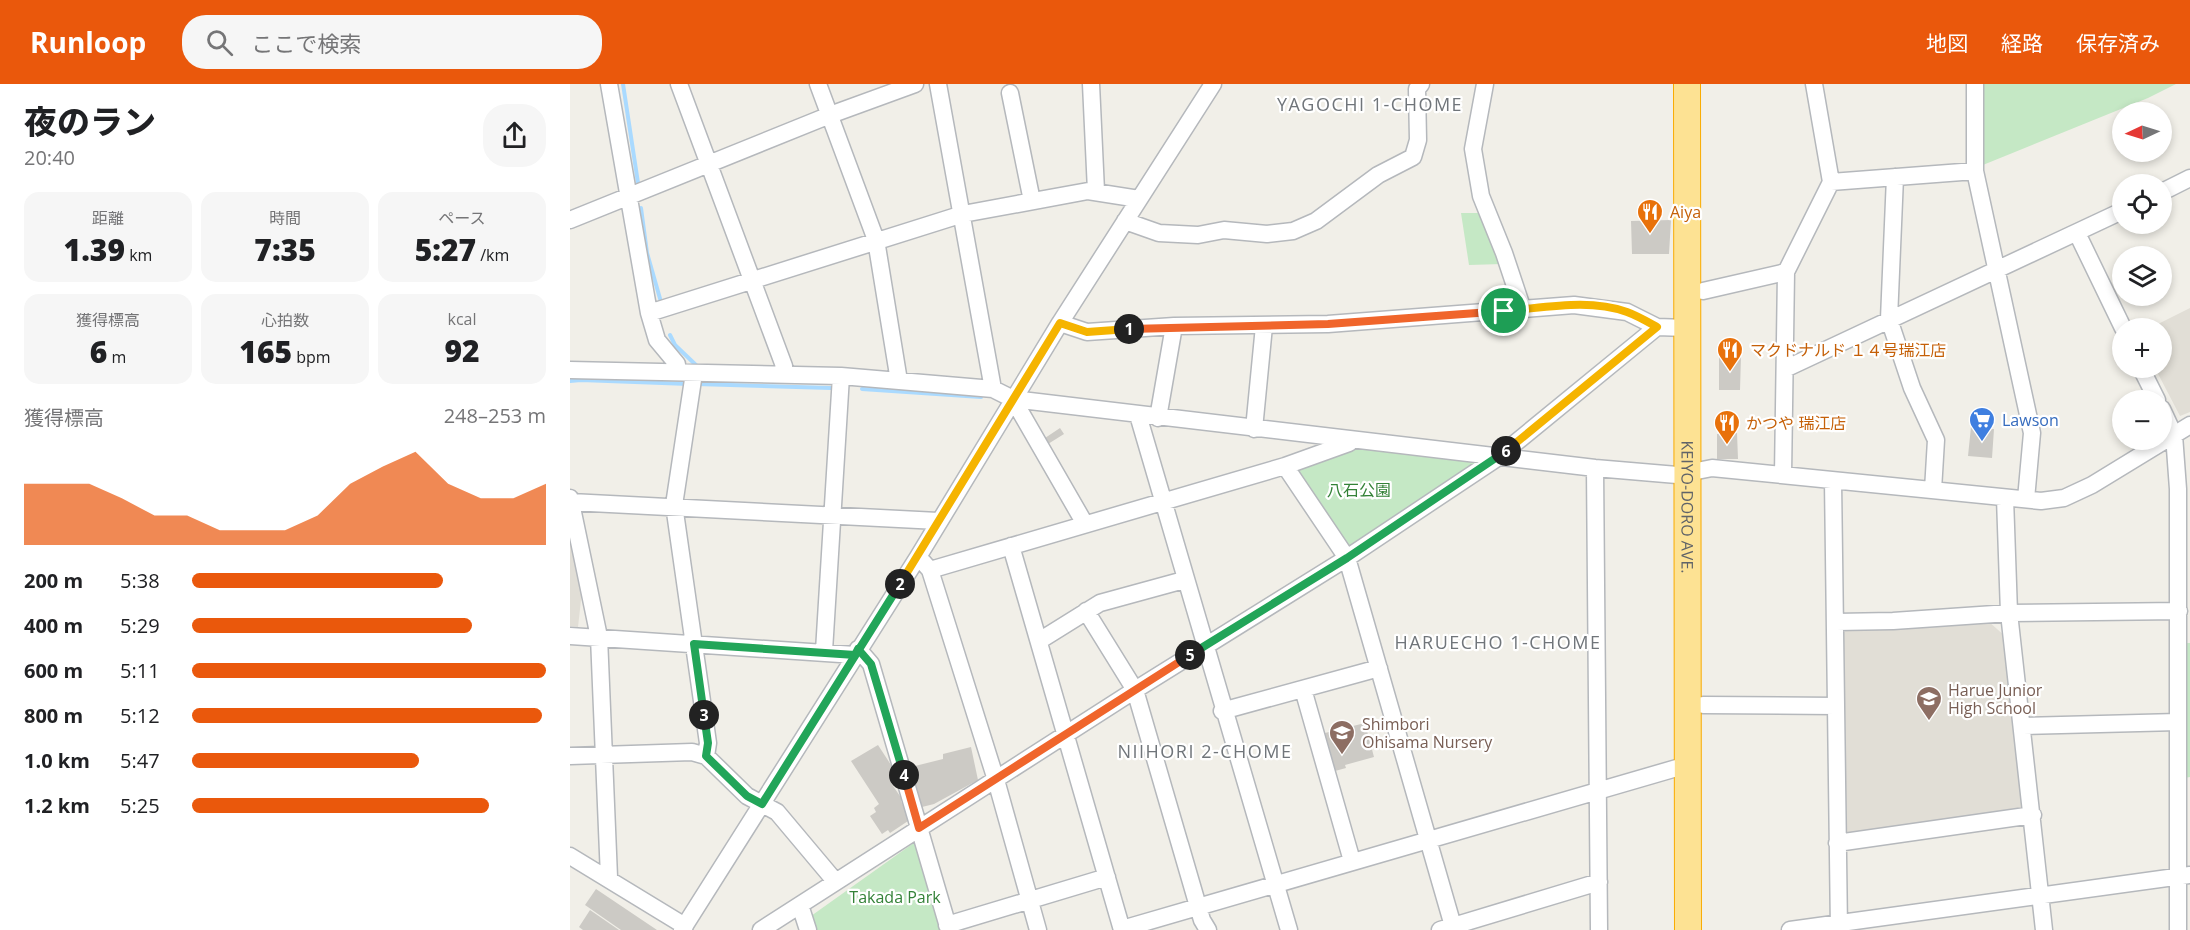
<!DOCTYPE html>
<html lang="ja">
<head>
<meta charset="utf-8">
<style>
  body { margin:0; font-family:"Open Sans","Noto Sans JP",sans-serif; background:#f6f6f6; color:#202124; height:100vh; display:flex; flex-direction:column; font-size:22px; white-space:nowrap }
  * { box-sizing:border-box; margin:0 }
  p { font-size:20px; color:#757577 }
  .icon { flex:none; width:33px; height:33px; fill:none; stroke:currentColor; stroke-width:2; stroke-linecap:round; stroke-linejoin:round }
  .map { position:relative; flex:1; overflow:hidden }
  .side { display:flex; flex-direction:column; background:#fff; width:570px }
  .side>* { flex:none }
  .needle { width:39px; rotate:266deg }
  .buttons { position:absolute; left:1542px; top:18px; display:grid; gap:12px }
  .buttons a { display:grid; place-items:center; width:60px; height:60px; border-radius:50%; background:#fff; box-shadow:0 3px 9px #0003; font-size:30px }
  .pin { position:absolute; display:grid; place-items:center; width:51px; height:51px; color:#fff; margin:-26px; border:3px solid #fff; border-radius:50%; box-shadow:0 2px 6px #0007 }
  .km { position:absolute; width:30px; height:30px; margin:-15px; border-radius:50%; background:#222; color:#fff; font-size:16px; line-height:30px; text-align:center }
  .round { display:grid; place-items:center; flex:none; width:63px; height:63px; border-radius:24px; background:#f6f6f6 }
  .summary { display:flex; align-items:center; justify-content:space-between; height:102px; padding:0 24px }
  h1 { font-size:33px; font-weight:800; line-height:45px }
  .stats { display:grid; grid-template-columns:repeat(3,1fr); gap:9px; height:102px; padding:6px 24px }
  .stats div { display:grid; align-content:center; border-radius:15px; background:#f6f6f6; text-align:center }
  .stats b { font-size:30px; font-weight:800 }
  .stats small { font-size:16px; font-weight:400 }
  .stats p { font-size:16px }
  .chart { height:168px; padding:12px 24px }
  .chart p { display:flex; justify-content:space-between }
  .chart svg { width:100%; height:108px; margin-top:6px; fill:#ea580c; opacity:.7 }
  ul { padding:0 24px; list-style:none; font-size:20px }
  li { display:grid; grid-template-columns:96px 72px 1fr; align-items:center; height:45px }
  li i { height:15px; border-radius:8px; background:#ea580c }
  header { display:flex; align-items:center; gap:36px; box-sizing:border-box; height:84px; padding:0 30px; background:#ea580c; color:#fff }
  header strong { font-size:28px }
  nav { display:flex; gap:33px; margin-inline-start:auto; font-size:21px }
  .search { width:420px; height:54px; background:#f6f6f6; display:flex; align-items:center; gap:15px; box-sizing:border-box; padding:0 21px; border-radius:24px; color:#757577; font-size:22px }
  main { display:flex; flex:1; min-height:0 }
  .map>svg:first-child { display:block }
  .education { fill:#e1ded6 }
  .green { fill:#c5e8c5 }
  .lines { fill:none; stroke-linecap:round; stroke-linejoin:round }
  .stream { stroke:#aadaff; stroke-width:4 }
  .building { fill:#cccac5 }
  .minor-casing { stroke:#b5b8bc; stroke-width:19 }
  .highway-casing { stroke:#f9ab00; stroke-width:28 }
  .minor { stroke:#fff; stroke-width:16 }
  .highway { stroke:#fde293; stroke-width:26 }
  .split-1-casing { stroke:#fff; stroke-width:12 }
  .split-2-casing { stroke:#fff; stroke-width:12 }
  .split-3-casing { stroke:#fff; stroke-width:12 }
  .split-4-casing { stroke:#fff; stroke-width:12 }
  .split-5-casing { stroke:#fff; stroke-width:12 }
  .split-6-casing { stroke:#fff; stroke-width:12 }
  .split-7-casing { stroke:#fff; stroke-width:12 }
  .split-1 { stroke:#f0652b; stroke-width:8 }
  .split-2 { stroke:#f5b400; stroke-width:8 }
  .split-3 { stroke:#22a559; stroke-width:8 }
  .split-4 { stroke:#22a559; stroke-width:8 }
  .split-5 { stroke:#f0652b; stroke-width:8 }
  .split-6 { stroke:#22a559; stroke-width:8 }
  .split-7 { stroke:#f5b400; stroke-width:8 }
  .labels { text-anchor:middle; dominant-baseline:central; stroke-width:4.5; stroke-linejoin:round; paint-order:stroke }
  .food-label { font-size:16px; fill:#c56008; stroke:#fff; text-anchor:start }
  .shop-label { font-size:16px; fill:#366cbe; stroke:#fff; text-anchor:start }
  .park-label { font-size:16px; fill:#348238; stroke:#fff }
  .street-label { font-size:16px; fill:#5f6368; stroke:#fff }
  .education-label { font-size:16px; fill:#785e54; stroke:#fff; text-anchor:start }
  .neighbourhood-label { font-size:18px; letter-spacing:1.5px; fill:#70757a; stroke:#fff }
</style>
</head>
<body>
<header>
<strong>Runloop</strong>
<div class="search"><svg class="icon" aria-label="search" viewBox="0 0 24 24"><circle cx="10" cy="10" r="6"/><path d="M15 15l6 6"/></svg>ここで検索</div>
<nav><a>地図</a><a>経路</a><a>保存済み</a></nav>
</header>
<main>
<section class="side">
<div class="summary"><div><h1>夜のラン</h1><p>20:40</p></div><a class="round"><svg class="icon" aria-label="share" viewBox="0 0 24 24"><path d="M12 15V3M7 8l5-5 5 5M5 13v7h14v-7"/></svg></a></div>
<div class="stats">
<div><p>距離</p><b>1.39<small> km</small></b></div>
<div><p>時間</p><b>7:35</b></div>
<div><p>ペース</p><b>5:27<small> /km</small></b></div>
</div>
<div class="stats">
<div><p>獲得標高</p><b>6<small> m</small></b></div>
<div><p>心拍数</p><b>165<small> bpm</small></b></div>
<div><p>kcal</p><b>92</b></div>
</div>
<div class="chart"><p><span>獲得標高</span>248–253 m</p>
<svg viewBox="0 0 160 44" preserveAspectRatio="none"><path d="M0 44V19L10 19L20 19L30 25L40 32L50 32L60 38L70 38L80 38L90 32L100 19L110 12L120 6L130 19L140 25L150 25L160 19V44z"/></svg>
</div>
<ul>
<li><b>200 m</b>5:38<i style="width:71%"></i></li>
<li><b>400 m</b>5:29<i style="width:79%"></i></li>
<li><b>600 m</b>5:11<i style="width:100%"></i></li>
<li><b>800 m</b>5:12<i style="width:99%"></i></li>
<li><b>1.0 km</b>5:47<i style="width:64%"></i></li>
<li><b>1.2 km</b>5:25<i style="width:84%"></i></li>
</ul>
</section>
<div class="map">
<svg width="1620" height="846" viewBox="0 0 1620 846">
  <rect width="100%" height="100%" fill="#f1efe8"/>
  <path class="education" d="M1620 224V328L1610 332 1585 284H1592V244H1580Z
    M0 448 12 507 8 543 0 542Z
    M1418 537 1436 553 1454 723 1277 750 1271 551 1277 545Z"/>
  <path class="green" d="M1409 0H1606L1578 14 1408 83Z
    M891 129H913L932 180 899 181Z
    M783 363 904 377 905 384 776 464 725 386Z
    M1615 559H1620V693L1614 694Z
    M345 758 370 846H246L241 832Z"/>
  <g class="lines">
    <path class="stream" d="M53 0 68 99
      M71 124 77 169 91 218
      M100 251 105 261 127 282
      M0 297 11 296 119 300
      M126 300 261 304
      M292 305 411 313"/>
  </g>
  <path class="building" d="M1101 136 1099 170H1062L1061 137Z
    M1149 271 1171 272 1170 306H1149Z
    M1401 343 1424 345 1422 374 1398 372Z
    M490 344 494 350 478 360 475 354Z
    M1167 349 1168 375H1147V350Z
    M795 639 804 673 775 681 776 684 765 687 755 649Z
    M308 661 323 684 321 685 328 695 321 699 332 715 331 717 339 733 338 737 320 749 318 746 312 750 300 732 306 728 304 724 309 720 281 677Z
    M401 663 408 696 364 720 352 723 341 683 373 675V670Z
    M26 805 87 846H51L15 821Z
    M20 826 49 846H13L9 843Z"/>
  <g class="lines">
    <defs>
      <path id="minor" d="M39 0 79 229 87 256 107 280V288
        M109 0 214 282V291
        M248 0 306 156 329 297
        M368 0 423 305
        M521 0 526 107
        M915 0 903 65 911 112 934 169 953 226
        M1244 0 1261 98
        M1405 0V87L1462 349 1456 415
        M440 9 462 117
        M1325 93 1319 235 1342 304 1366 356 1363 406
        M1592 108 1620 94
        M0 136 260 31 345 0
        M555 137 589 149 628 151 654 146 697 150 723 147 746 137 808 91 843 73 848 56 847 5 851 0
        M1507 149 1553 244
        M1133 207 1216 188
        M79 229 393 130 518 107 569 115
        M490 239 517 248 604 242 758 240 1004 221 1057 228 1087 243
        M1571 284 1587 316
        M1215 285 1552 127
        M0 286 271 292 423 305 443 315 1025 384 1107 391 1142 384 1471 417 1494 414 1522 401 1620 341
        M124 289 104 421 138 659 136 672
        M443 315 515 440
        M1592 325 1604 351 1608 405V846
        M568 331 719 846
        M588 334 604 242
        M684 345 694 242
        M715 382 777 474 883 842
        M1025 384 1029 846
        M1213 391 1216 188 1261 98 1405 87
        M1263 397 1269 846
        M0 414 29 553 39 793
        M1435 414 1439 529 1474 846
        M1 418 368 437
        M441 462 552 846
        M353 478 360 486 426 696 468 846
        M360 486 715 382 779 359
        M516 527 565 606 632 836 638 846
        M1266 538 1323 537 1439 529 1609 527
        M0 552 285 571
        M469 557 530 519 614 496
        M288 565 301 580 379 846
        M254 567 271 292
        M733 605 782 777
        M1133 621 1266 622
        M652 627 809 584
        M1453 642 1608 638
        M0 672 122 668 136 672 177 712 207 728 265 797
        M1267 759 1463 731
        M0 772 115 842
        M230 821 238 846
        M377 841 537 793
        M552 845 1117 681
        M112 846 348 473 490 239 643 0
        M191 846 565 606 777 474 927 374 1087 243 1116 244
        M870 846 1029 798
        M1220 846 1620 791"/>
      <g id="highway">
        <path id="s1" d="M1117 0 1118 846"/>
      </g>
    </defs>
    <use href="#minor" class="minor-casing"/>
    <use href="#highway" class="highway-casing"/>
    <use href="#minor" class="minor"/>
    <use href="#highway" class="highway"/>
  </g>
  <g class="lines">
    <defs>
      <path id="split-1" d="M559 245 758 240 934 227"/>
      <path id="split-2" d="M330 500 490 239 517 248 559 245"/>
      <path id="split-3" d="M134 631 138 659 136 672 177 712 192 720 330 500"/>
      <path id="split-4" d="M134 631 124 560 285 571 288 565 301 580 334 691"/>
      <path id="split-5" d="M334 691 349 744 620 571"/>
      <path id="split-6" d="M620 571 777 474 936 367"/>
      <path id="split-7" d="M934 227C974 224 1019 214 1057 228 1068 232 1078 238 1087 243L936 367"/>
    </defs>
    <use href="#split-1" class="split-1-casing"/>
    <use href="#split-2" class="split-2-casing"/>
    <use href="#split-3" class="split-3-casing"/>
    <use href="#split-4" class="split-4-casing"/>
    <use href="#split-5" class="split-5-casing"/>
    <use href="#split-6" class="split-6-casing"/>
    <use href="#split-7" class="split-7-casing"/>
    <use href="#split-1" class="split-1"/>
    <use href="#split-2" class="split-2"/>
    <use href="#split-3" class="split-3"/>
    <use href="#split-4" class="split-4"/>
    <use href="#split-5" class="split-5"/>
    <use href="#split-6" class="split-6"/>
    <use href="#split-7" class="split-7"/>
  </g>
  <defs>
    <symbol id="restaurant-pin" viewBox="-11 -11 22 30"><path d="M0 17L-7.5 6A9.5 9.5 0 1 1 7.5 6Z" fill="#e8710a" stroke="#fff"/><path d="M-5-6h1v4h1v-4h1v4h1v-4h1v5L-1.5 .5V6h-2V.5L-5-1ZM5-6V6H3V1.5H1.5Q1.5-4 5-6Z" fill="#fff"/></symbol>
    <symbol id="supermarket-pin" viewBox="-11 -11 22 30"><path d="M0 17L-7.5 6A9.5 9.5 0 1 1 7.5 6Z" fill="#3f7fe0" stroke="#fff"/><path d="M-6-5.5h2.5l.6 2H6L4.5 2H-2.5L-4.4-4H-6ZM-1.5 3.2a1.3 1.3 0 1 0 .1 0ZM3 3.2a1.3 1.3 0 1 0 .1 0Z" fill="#fff"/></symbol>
    <symbol id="school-pin" viewBox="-11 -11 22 30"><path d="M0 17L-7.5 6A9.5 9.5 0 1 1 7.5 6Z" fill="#8d6e63" stroke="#fff"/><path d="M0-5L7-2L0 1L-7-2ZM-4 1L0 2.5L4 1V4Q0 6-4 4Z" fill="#fff"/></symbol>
  </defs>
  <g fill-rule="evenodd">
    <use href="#restaurant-pin" x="1065" y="113" width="30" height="40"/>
    <use href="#restaurant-pin" x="1145" y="251" width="30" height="40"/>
    <use href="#supermarket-pin" x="1397" y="321" width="30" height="40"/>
    <use href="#restaurant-pin" x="1142" y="324" width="30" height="40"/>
    <use href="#school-pin" x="1344" y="600" width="30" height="40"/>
    <use href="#school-pin" x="757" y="634" width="30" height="40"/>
  </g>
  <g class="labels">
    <g class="food-label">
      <text x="1100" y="128">Aiya</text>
      <text x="1180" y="266">マクドナルド １４号瑞江店</text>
      <text x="1176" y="339">かつや 瑞江店</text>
    </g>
    <g class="shop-label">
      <text x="1432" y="336">Lawson</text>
    </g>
    <g class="park-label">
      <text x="789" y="406">八石公園</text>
      <text x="325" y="813">Takada Park</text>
    </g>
    <g class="street-label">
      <text stroke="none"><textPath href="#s1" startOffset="423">KEIYO-DORO AVE.</textPath></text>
    </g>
    <g class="education-label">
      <text x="1378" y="606">Harue Junior<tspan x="1378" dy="18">High School</tspan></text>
      <text x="792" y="640">Shimbori<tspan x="792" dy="18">Ohisama Nursery</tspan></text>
    </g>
    <g class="neighbourhood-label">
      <text x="800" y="20">YAGOCHI 1-CHOME</text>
      <text x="928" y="558">HARUECHO 1-CHOME</text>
      <text x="635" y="667">NIIHORI 2-CHOME</text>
    </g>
  </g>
</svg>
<div class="buttons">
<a><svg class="needle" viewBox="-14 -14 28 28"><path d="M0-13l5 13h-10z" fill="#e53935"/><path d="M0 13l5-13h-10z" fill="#757577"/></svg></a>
<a><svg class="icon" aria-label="locate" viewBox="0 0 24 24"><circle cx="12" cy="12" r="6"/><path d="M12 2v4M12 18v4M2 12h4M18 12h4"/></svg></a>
<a><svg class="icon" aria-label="layers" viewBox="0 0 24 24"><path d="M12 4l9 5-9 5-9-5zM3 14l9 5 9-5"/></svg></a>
<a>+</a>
<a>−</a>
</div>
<div class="pin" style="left:934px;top:227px;background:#1e9e55"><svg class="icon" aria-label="arrive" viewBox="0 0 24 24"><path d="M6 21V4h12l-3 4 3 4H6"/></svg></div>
<b class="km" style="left:559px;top:245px">1</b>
<b class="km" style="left:330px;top:500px">2</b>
<b class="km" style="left:134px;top:631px">3</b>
<b class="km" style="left:334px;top:691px">4</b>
<b class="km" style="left:620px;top:571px">5</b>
<b class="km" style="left:936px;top:367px">6</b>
</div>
</main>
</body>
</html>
